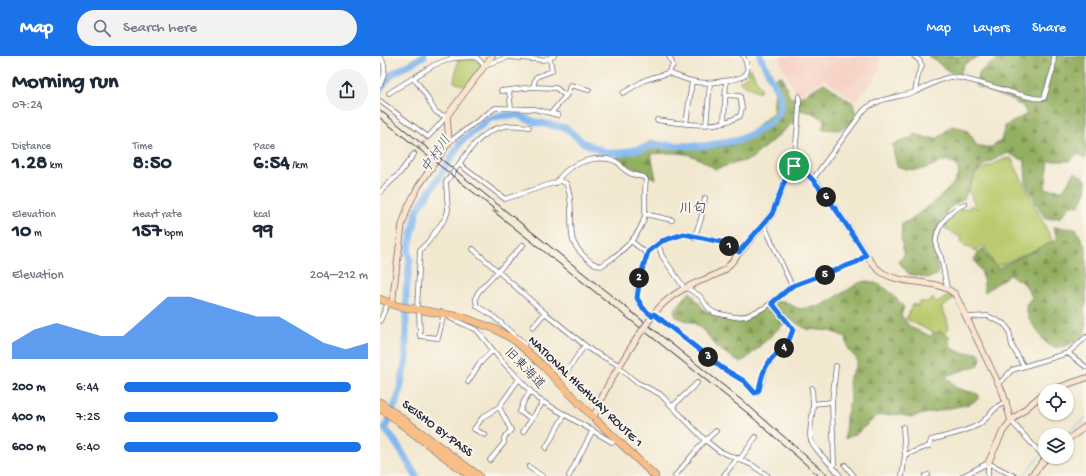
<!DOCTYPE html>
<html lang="en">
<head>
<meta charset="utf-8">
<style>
  body { margin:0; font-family:"Gochi Hand","Klee One",sans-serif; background:#f2f2f3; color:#1f2937; height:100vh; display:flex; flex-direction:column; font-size:15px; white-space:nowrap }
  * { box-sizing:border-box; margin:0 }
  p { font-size:13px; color:#747a83 }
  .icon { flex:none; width:22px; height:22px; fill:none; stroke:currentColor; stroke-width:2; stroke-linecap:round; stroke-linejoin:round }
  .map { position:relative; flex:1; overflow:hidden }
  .panel { display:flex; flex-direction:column; background:#fff; width:380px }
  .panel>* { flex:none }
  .buttons { position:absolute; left:658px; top:328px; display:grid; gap:8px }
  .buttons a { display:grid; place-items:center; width:36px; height:36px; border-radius:50%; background:#fff; box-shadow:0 1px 3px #0004; font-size:20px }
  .pin { position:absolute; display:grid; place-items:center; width:34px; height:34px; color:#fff; margin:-17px; border:2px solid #fff; border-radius:50%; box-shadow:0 1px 4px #0007 }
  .km { position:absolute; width:20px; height:20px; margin:-10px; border-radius:50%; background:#222; color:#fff; font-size:11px; line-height:20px; text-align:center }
  .round { display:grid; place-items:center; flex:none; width:42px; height:42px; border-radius:21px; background:#f2f2f3 }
  .head { display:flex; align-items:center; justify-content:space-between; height:68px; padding:0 12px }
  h1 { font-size:22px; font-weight:700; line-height:30px }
  .stats { display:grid; grid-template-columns:repeat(3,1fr); gap:6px; height:68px; padding:4px 12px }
  .stats div { display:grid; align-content:center }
  .stats b { font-size:20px; font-weight:700 }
  .stats small { font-size:11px; font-weight:400 }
  .stats p { font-size:11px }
  .chart { height:112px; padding:8px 12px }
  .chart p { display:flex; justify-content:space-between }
  .chart svg { width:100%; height:72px; margin-top:4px; fill:#1a73e8; opacity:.7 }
  ul { padding:0 12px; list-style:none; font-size:13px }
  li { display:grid; grid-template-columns:64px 48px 1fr; align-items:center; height:30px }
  li i { height:10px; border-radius:5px; background:#1a73e8 }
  header { display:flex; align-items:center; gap:24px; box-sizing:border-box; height:56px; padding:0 20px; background:#1a73e8; color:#fff }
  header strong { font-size:19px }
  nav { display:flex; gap:22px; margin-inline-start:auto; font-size:14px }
  .search { width:280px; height:36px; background:#f2f2f3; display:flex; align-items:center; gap:10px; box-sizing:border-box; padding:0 14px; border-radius:22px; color:#747a83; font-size:15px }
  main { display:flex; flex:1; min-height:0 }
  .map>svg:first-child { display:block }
  .built { fill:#f6d1c5 }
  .green { fill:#bacb6e; stroke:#6e7654 }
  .forest { fill:url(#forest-firs); stroke:#5a684e }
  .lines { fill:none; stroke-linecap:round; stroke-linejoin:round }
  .stream { stroke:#81b7f0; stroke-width:1 }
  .river { stroke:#81b7f0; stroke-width:7 }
  .street-tunnel { stroke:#c8c0b2; stroke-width:4; stroke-dasharray:4 2; stroke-linecap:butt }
  .street-casing { stroke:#6b676f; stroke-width:5.5 }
  .secondary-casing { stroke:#6b676f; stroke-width:7 }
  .highway-casing { stroke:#6b676f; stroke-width:8 }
  .street { stroke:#fff; stroke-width:4 }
  .secondary { stroke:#fce5cf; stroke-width:5.5 }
  .highway { stroke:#f7be88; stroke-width:7 }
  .rail { stroke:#22223b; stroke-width:1 }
  .secondary-bridge-casing { stroke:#6b676f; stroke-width:7; stroke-linecap:butt }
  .secondary-bridge { stroke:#fce5cf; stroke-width:5.5 }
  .route-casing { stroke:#fff; stroke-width:8 }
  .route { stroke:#1a73e8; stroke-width:5 }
  .labels { text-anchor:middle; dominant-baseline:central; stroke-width:4; stroke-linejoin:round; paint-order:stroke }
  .street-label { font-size:13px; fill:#22223b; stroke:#fbf7ec }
  .water-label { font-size:14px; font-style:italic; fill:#43567a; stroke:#fbf7ec }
  .neighbourhood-label { font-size:14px; fill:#22223b; stroke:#fbf7ec }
</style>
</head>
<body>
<header>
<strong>Map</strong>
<div class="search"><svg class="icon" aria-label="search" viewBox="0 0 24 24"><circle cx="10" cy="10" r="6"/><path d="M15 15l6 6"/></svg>Search here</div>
<nav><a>Map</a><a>Layers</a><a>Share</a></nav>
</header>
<main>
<section class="panel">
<div class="head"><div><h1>Morning run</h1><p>07:24</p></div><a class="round"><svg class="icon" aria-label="share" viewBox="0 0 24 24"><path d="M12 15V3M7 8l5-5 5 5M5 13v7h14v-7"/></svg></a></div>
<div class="stats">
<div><p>Distance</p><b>1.28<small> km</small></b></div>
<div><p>Time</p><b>8:50</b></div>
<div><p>Pace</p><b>6:54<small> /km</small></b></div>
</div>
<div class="stats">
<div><p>Elevation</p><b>10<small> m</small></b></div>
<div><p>Heart rate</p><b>157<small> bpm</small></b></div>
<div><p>kcal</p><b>99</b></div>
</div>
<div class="chart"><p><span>Elevation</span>204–212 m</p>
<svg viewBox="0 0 160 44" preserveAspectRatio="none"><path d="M0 44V34L10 26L20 22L30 26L40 30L50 30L60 18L70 6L80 6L90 10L100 14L110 18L120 18L130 26L140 34L150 38L160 34V44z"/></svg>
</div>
<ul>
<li><b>200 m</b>6:44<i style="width:93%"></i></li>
<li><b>400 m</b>7:25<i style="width:63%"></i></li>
<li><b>600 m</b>6:40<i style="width:97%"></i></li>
</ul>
</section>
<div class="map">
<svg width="706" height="420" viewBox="0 0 706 420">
  <defs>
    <pattern id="forest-firs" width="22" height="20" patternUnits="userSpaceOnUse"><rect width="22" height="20" fill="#93af61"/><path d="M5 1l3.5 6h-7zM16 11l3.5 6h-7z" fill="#788e51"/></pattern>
  </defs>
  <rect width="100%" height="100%" fill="#fbf7ec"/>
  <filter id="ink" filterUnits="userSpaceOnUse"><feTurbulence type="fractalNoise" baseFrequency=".025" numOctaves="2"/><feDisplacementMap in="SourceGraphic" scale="8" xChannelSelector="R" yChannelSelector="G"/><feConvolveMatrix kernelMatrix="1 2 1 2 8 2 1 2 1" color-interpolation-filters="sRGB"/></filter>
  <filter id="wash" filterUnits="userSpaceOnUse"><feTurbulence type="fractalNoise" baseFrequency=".012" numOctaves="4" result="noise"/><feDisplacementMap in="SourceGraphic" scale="16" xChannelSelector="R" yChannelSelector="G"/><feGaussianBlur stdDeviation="0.9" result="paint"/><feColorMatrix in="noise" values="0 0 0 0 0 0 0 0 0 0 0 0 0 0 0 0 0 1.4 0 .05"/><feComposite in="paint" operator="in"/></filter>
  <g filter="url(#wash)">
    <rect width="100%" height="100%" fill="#f2e8d0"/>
    <path class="built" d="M400 0H498L500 13 492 26 475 45 444 23 418 39 401 9Z"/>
    <path class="green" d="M95 3 102 9 87 31 74 26 78 4Z
      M370 11 381 33 379 36 359 26 368 19Z
      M631 102 674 188 665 193 664 190 615 211 604 190 602 189 597 196 581 187 582 182 566 173 565 170 580 153 590 152 591 149 597 153 588 134 598 115 625 103Z
      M570 239 574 243 561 252C569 264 570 269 564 282L526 263 533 248 538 250 539 246H548L553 242 557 247Z"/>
    <path class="forest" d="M548 0H599L584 8 580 18 567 15 555 4Z
      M620 0H706V102L697 98 689 105H669L665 133 683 134 695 116 706 124V135L699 150 690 149 681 161 665 163 646 128 645 105 628 97 605 108 595 117 584 143 569 152 557 172 554 189 558 213 557 219 549 222 529 218 518 205 524 199 521 181 522 167 528 165C539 157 584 127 578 113 577 108 570 106 566 104 548 112 536 118 517 110L512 89 528 83 536 78 546 82H558L571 70C587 72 589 74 596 89L609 92 621 85 625 70 647 58 642 49 635 47V44L626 42 596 30C597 10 609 13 620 0Z
      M402 20 410 42 420 41 444 27 473 47 476 60 473 67 459 74 442 73 445 64 433 57 416 53V64L371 103 335 113C310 95 302 96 271 98L276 123 235 103 272 85 322 93 355 89 393 57 396 21Z
      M673 171 696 173 706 192V247L704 254C706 259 706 273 704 278 697 286 681 295 671 290 664 287 661 280 657 274 648 262 648 264 646 249L652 241 644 227 629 219 605 236 602 217 594 203 603 192 609 203 618 212 678 183Z
      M487 225C505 228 512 238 524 251L521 259 530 271 550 280 560 275 570 281 569 285 571 292 582 297H599L601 302 599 309 566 320 576 332 598 338 599 341 597 344 589 348 531 361 516 358 497 360 476 378 465 383 466 361 470 345 469 322 477 308V303C469 296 467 291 466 281L450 275 427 273 409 263 366 303 359 306 338 292 325 276 314 267 296 261 294 254 310 236 325 255 351 265 373 260 391 246 404 245 419 253 441 250 479 227Z"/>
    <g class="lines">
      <path class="stream" d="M685 379 706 362
        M643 420 660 399"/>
      <path class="river" d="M0 34 12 18 44 0
        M36 420C26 404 18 387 5 373L19 339 26 302V237L30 204 28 197 38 152 57 125 81 86 109 63 119 60 137 59 155 66 186 72 202 86 227 97H241L276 89 323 90 359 84 372 78 389 67 397 60 401 51V42L380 0"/>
    </g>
  </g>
  <g filter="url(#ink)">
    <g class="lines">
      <path class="street-tunnel" d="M34 98 48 81"/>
      <defs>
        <path id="street" d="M72 0 73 2 96 1 104 9 129 1 163 4 174 0
          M534 0 539 4 542 10 538 19 535 36
          M0 1C7 9 5 19 0 29
          M288 17C296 19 304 23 312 25 322 28 333 27 343 25 361 23 375 21 363 0
          M34 22C38 28 43 34 47 41 53 51 54 59 67 60
          M153 31 176 32 186 40
          M121 35 153 31 156 21 172 15 170 3
          M129 35 131 52
          M9 37 54 9 73 2
          M243 37 265 24 288 17 293 9 289 0
          M0 45 48 81 67 60
          M171 57 188 37 190 29 209 34
          M277 64C305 68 335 74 360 60L362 52 360 40 345 39
          M344 67 346 25
          M306 68 312 25
          M326 69 330 27
          M69 86 115 52 154 53 178 59
          M79 108 125 143 180 125 186 127C193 143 190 163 192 180 193 191 209 208 221 210 239 199 261 180 265 159 266 147 264 135 266 124L264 121C257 120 249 118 244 113 241 110 240 107 235 105 215 98 186 108 176 127
          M414 110C415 86 420 64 419 40
          M433 123 484 54C499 41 517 42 535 36 547 32 560 21 572 21 592 21 654 47 664 42L673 13 674 0
          M0 136 19 118 34 98
          M265 158 292 164
          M384 169 412 230
          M314 182 321 163 325 142
          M251 185 265 196H268L282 185 304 178 341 186 359 196
          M278 187 282 200 305 233
          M143 189 100 234C95 240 95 243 97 250L113 260 144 287 145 293
          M93 193 165 257 212 295 239 309
          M268 196C265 208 251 235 259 247 262 252 268 256 272 260
          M307 232 320 240 329 253 335 257 355 261 366 260 386 251 412 230 477 206 486 199
          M567 232C565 222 563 211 561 201 559 197 556 193 556 189 554 173 570 153 585 148
          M37 254 40 194 48 186 66 161 68 154 66 126C81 107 96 77 121 71 130 68 140 70 149 71
          M39 254 40 280 58 282 64 257 72 263 97 274 120 303 158 343 232 386 237 385
          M274 258 342 312 364 325 377 337C383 330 382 318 387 311 396 294 407 295 413 273L392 247
          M588 261 608 260 624 268 629 274 632 290 643 309
          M0 265 8 247
          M153 271 165 257
          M688 297 706 311
          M238 311 256 326 280 338 325 384 339 395 372 409 388 420
          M185 318 205 289
          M88 326 100 307 113 294
          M619 328 632 314 688 297 706 281
          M432 332 433 348
          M150 336 144 345 140 356 152 363
          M452 346 433 348C433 358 430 369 430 380 431 393 453 408 460 420
          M293 350 317 327
          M631 365 666 403
          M143 376 163 346
          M105 379 94 373 103 361 119 351 139 323
          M326 384 336 375
          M166 392 185 358
          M525 399 549 390 551 384C565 380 582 377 596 370 609 364 613 349 627 346
          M360 403 376 381
          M110 404 124 387V382L131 374 119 351
          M608 407V420
          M454 409 452 346 456 310
          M465 409 474 420
          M149 411 162 420
          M189 420 213 374
          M295 420 325 384
          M346 420 344 419 358 402
          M522 420 525 399 523 371
          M545 420 548 419
          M583 420 608 407 634 420"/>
        <path id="secondary" d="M12 248 22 169 28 151 38 131 69 86 67 60 112 0
          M271 262C282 245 299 234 318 226 328 222 337 219 346 213L392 158 409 115 416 110C440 122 465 168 481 191 486 199 492 209 500 215 522 231 554 221 575 238L623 337 631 365 665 336
          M668 335 706 322
          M213 361C219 352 221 342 226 333 236 314 248 296 259 279
          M687 384 706 370
          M608 407 623 375 631 365
          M651 420 667 401"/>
        <path id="highway" d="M0 243 17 250 82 261 115 273 134 284 162 309 213 361 275 420
          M0 346 99 420
          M0 352 90 420"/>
      </defs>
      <use href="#street" class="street-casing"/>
      <use href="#secondary" class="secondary-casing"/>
      <use href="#highway" class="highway-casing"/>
      <use href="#street" class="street"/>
      <use href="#secondary" class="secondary"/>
      <use href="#highway" class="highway"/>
      <path class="rail" d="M0 54 369 350 449 420
        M0 62 118 156
        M113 155 365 355 439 420"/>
      <defs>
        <path id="secondary-bridge" d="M259 279 271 262"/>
      </defs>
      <use href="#secondary-bridge" class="secondary-bridge-casing"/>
      <use href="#secondary-bridge" class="secondary-bridge"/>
    </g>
  </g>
  <g class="lines" filter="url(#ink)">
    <defs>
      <path id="route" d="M414 110C433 113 474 181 486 199L477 206 412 230 392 247 413 273C408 291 402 292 391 304 383 312 381 324 379 334L375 337 364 325 342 312 274 258 272 260 263 252 257 242 260 221 268 196 282 185 304 178 341 186 359 196 392 158 409 114Z"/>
    </defs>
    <use href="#route" class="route-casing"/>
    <use href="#route" class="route"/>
  </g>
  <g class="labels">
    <g class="street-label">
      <text transform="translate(144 313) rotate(46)">旧東海道</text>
      <text transform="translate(205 336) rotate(44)">NATIONAL HIGHWAY ROUTE 1</text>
      <text transform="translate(57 373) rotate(37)">SEISHO BY-PASS</text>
    </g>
    <g class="water-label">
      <text transform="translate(57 99) rotate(-56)">中村川</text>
    </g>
    <g class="neighbourhood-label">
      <text x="313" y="153">川匂</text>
    </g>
  </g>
</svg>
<div class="buttons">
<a><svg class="icon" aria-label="locate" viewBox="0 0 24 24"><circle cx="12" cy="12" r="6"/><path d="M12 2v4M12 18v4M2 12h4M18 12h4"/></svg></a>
<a><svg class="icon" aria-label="layers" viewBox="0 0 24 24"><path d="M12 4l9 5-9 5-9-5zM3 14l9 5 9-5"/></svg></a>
</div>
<div class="pin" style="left:414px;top:110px;background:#1e9e55"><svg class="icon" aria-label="arrive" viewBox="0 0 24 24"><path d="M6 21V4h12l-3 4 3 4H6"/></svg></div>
<b class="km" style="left:349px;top:190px">1</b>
<b class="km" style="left:259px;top:222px">2</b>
<b class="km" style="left:328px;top:301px">3</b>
<b class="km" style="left:404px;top:292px">4</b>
<b class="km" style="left:445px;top:219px">5</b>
<b class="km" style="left:446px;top:141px">6</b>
</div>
</main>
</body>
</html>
